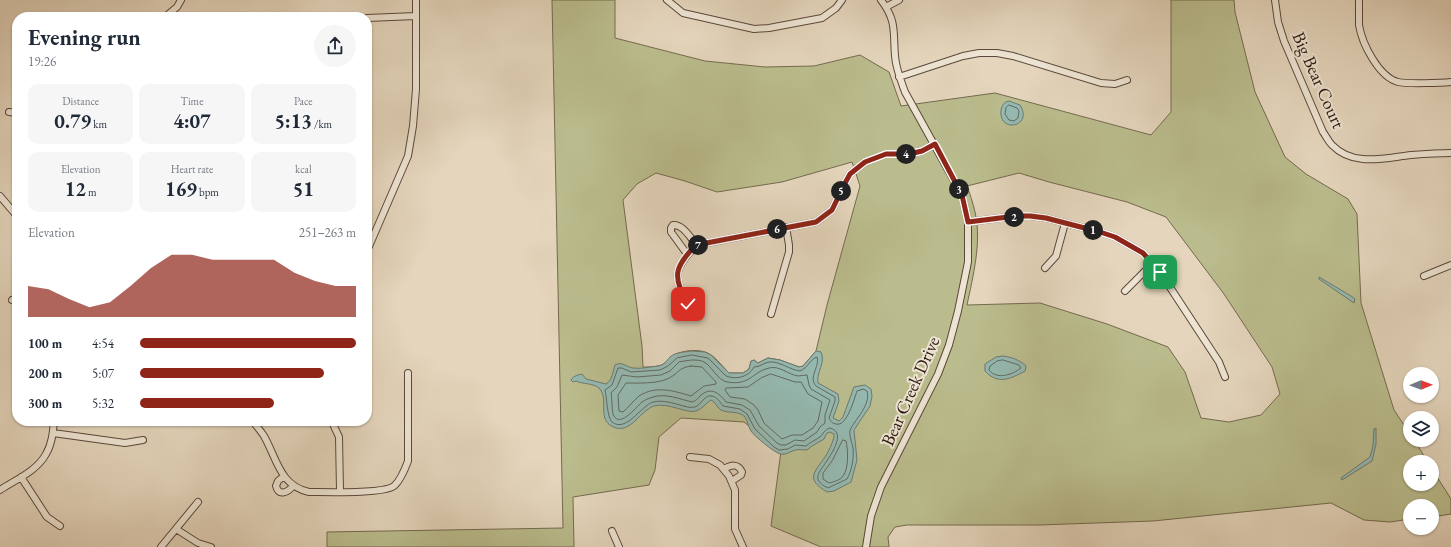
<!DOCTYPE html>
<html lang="en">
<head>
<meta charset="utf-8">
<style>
  body { margin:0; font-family:"EB Garamond",serif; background:#f6f6f7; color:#1f2937; height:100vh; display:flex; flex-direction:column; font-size:15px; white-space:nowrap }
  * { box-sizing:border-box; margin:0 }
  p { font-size:13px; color:#747a83 }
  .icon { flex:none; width:22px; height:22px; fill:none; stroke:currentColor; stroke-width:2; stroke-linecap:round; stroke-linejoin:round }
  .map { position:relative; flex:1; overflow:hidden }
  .details { position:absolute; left:12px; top:12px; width:360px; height:414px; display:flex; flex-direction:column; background:#fff; border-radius:16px; box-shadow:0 1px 3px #0004 }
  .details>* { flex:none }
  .needle { width:26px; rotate:89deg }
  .tools { position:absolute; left:1403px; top:367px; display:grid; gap:8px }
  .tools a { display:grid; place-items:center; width:36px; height:36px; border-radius:50%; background:#fff; box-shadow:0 1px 3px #0004; font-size:20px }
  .pin { position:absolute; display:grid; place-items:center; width:34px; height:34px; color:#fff; margin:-17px; border-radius:8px; box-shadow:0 2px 6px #0006 }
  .km { position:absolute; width:20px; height:20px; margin:-10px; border-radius:50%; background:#222; color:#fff; font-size:11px; line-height:20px; text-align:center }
  .round { display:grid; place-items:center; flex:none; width:42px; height:42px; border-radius:21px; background:#f6f6f7 }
  .headline { display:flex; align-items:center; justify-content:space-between; height:68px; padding:0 16px }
  h1 { font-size:22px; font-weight:700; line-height:30px }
  .metrics { display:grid; grid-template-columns:repeat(3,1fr); gap:6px; height:68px; padding:4px 16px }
  .metrics div { display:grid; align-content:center; border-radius:10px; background:#f6f6f7; text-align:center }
  .metrics b { font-size:20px; font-weight:700 }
  .metrics small { font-size:11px; font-weight:400 }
  .metrics p { font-size:11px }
  .chart { height:112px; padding:8px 16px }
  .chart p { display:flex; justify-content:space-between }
  .chart svg { width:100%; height:72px; margin-top:4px; fill:#8f2418; opacity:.7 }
  ul { padding:0 16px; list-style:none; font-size:13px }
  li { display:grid; grid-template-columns:64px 48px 1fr; align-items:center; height:30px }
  li i { height:10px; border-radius:5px; background:#8f2418 }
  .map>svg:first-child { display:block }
  .green { fill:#babc8d; stroke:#746a4e; fill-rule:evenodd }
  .water { fill:#95b9b1; stroke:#6b7971 }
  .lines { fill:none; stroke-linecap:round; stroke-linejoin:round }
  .shore { stroke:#616960; stroke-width:1 }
  .minor-casing { stroke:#5b483b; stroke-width:8 }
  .minor { stroke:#ede4d3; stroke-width:6 }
  .route-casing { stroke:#fff; stroke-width:8 }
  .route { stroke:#8f2418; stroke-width:5 }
  .labels { text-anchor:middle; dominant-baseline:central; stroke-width:4; stroke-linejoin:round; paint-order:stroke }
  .street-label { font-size:18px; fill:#2d1910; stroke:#ede4d3 }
</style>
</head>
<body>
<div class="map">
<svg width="1451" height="547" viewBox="0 0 1451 547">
  <rect width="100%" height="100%" fill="#e4d5bc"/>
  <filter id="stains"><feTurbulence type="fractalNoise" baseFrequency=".005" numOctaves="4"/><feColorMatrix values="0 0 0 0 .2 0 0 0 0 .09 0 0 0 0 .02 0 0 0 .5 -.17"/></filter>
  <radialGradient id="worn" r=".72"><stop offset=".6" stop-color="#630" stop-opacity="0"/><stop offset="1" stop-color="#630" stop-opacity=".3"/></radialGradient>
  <path class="green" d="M552 0H615V38L705 61 765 67 814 66 860 55 889 72 901 106 995 93 1151 135 1171 112V0H1234L1235 12 1255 92 1285 157 1306 174 1348 199 1357 214 1361 303 1394 410 1410 434V440H1414L1428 462H1410V484H1432V469L1451 499V514L1432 517V506H1410V519L1390 522 1364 520 1331 503 1153 521 1039 525H907L895 527 888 537 889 547H821L771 526 781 451 744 422 681 418 659 437 655 470 649 485 573 497 574 547H327V532L563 528ZM852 162 860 186 827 305 816 351 803 366 799 367 780 360 768 358 758 363 754 360 751 361 749 369 743 373H729C724 368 716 358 711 355 702 348 683 350 674 355 670 357 668 361 665 363 660 367 650 367 643 367L642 346 623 200 637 184 656 173 685 181 717 192 782 182ZM1019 173 1049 182 1127 202 1166 217 1224 294 1272 367 1280 394 1261 415 1229 422 1201 418 1185 372 1168 347 1107 324 1040 303 967 305C973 276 982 242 975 212 973 203 970 194 967 186Z"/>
  <path class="water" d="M1009 101 1020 105C1034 127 998 134 1001 110 1002 105 1004 102 1009 101Z
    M1319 277 1351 296 1355 299 1354 303 1319 279Z
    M692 351 705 352 711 355 729 373H743L749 369 751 361 754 360 758 363 768 358 780 360 799 367 803 366 816 351 821 352C826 363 816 372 818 383L838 394 839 401 833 418 839 421 843 417 854 387 865 385 871 389 872 396 870 406 854 430 857 460 851 482 834 491 827 492C806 479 813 474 825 457 829 451 832 444 834 437V434L830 432 827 433 824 439 812 446 807 450C803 450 798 449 795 450 789 452 787 455 780 454 774 452 755 437 751 431 748 427 748 421 745 417 738 410 729 414 721 410 717 408 716 402 711 400 706 403 702 409 696 411 686 414 669 402 654 406 639 411 629 438 610 425 598 417 609 398 599 388 593 383 582 384 576 381L573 382 571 380C573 376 578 375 582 374L586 379 606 384C612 381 613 371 615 365 622 361 626 367 633 368 640 369 650 367 658 366 665 365 666 361 670 357 676 352 685 352 692 351Z
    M1003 356C1011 357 1020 360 1026 366L1025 371C1010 379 998 385 985 371V364L996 357Z
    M1376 428V444L1372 461 1342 480 1341 478 1370 457 1373 446 1374 429Z"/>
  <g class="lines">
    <path class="shore" d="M1009 105 1017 108 1019 111 1018 118 1014 121 1009 120 1005 114 1006 108Z
      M692 355 708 358 726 376C736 380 749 377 754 367 760 367 763 363 769 362 780 361 790 370 800 371 808 368 810 359 817 357 820 367 808 377 816 386L835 397V401L829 418C831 422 832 423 836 424 847 427 854 399 857 391L863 389 867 391C871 405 856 418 850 430 849 436 852 442 853 448 854 458 852 470 847 479L828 488C809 479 821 471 828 459 834 450 845 432 830 428 824 430 824 433 820 437 816 440 810 442 806 446L795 445 788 449 779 450 774 447 755 429 747 414 740 409 723 406C720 402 717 397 712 396 705 394 701 405 695 407 687 410 668 398 653 402 641 406 626 433 612 422 607 417 607 398 605 390L612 385 618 368H622L631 372 660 370 668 366 677 358Z
      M692 360C696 360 701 360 704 362 712 366 717 380 727 382 750 386 752 372 769 368 779 365 789 375 798 376 801 376 804 375 807 375L809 385 811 389 830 400 825 415V423L820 427 817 432 804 441 795 440 786 445H781L777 443 759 426 750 410 742 405 726 402C719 393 711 386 700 396 697 399 696 401 692 402 679 399 666 393 653 397 649 398 645 400 642 402 637 406 619 430 613 414 612 411 612 397 611 393L617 387 622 375 637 377 661 375 670 371 679 362Z
      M1003 360 1019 365 1021 368C1012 375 997 380 989 370L990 366 997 361Z
      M691 366 702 367 716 382V384L704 386 691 396C674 391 656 385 639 396 633 401 629 407 623 412L619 411 618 395 626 383C637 383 656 384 667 379 679 374 677 368 691 366Z
      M771 374 795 382H801L808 394 822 402 818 421 813 428 802 435H792L782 439 764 423 758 410 754 405 745 399 730 397 725 390 726 388 748 387 761 378Z
      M843 440 846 441C848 449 849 469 843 476 841 480 833 482 829 483L823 479V473L832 461Z"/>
    <defs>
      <path id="minor" d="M667 0 683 13 754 29 769 28 822 18 836 8 842 0
        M1275 0 1278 22 1284 41 1323 132C1326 136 1328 141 1332 145 1353 167 1384 158 1411 155 1424 154 1438 153 1451 153
        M1359 0C1359 8 1359 17 1359 25 1362 44 1379 77 1398 82 1406 84 1442 83 1451 82
        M886 7 899 0
        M165 17 177 7 181 0
        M367 18 416 16
        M899 77 963 56 979 53H997L1013 56 1101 83 1115 84 1127 80
        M9 112 17 113
        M0 196 17 216
        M968 222 1016 216H1030L1046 218 1100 232 1115 237 1143 253 1160 272 1219 362 1225 377
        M367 251 408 156 413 126 416 89V0
        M687 254 671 232V228L673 225C683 224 690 238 697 245
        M1045 268 1056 256 1065 223
        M1424 276 1451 265
        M1125 291 1153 263
        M12 300 17 302
        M688 304C672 277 674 267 697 245L816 222 832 210 844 185 850 174 865 162 886 154H909L922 151 935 144
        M771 314 789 252V245L786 227
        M253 421C256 426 261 431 264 436 277 459 280 486 309 492 325 492 384 494 394 486 401 480 405 469 408 461V373
        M332 422 339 437 340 491
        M53 433 125 443 143 440
        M690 457 709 459 720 465 729 476 735 490V529L743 547
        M724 469C731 465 738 463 742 472L741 475 732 481
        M284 476 278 481 276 486C279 497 288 492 293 486
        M21 477 47 517 60 526
        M0 490C15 480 37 471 46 454 52 444 53 432 54 421
        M176 529 198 543 211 547
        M612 531 619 547
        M161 547 198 502
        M866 547 871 516 881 487 938 374 949 345 958 311 968 262V222L962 195 905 92C901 81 896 69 895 56 893 32 897 21 881 0"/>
    </defs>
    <use href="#minor" class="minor-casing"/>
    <use href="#minor" class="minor"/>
  </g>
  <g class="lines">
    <defs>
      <path id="route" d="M688 304C672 277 674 267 696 245L816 222 832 210 844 185 850 174 865 162 886 154H909L922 151 935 144 962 195 968 222 1016 216H1030L1046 218 1100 232 1115 237 1143 253 1160 272"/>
    </defs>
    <use href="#route" class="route-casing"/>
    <use href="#route" class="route"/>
  </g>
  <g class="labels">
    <g class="street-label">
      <text transform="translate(1319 80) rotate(66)">Big Bear Court</text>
      <text transform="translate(910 391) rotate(-66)">Bear Creek Drive</text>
    </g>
  </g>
  <rect width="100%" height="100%" filter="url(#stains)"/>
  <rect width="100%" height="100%" fill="url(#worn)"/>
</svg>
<div class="tools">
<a><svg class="needle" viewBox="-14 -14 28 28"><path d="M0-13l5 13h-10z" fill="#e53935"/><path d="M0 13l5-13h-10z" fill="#747a83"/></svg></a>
<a><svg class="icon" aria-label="layers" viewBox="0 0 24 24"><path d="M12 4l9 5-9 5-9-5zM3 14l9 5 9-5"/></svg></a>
<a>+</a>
<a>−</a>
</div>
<div class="pin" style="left:1160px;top:272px;background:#1e9e55"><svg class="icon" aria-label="arrive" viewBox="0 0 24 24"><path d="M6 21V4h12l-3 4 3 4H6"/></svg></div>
<div class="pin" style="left:688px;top:304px;background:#d93025"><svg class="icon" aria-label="check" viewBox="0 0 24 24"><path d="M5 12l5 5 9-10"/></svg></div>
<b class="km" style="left:1093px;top:230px">1</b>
<b class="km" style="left:1014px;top:217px">2</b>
<b class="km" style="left:959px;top:189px">3</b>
<b class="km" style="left:906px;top:154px">4</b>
<b class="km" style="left:841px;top:191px">5</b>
<b class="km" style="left:777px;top:229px">6</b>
<b class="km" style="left:698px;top:245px">7</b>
<section class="details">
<div class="headline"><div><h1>Evening run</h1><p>19:26</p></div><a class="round"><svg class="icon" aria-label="share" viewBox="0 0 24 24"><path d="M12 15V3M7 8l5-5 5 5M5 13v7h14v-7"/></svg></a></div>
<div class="metrics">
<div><p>Distance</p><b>0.79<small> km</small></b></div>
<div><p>Time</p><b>4:07</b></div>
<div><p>Pace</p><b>5:13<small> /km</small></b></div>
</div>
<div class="metrics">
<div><p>Elevation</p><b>12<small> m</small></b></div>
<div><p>Heart rate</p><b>169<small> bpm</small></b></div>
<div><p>kcal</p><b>51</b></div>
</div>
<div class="chart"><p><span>Elevation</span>251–263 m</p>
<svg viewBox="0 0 160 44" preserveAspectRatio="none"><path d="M0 44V25L10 27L20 33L30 38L40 35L50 25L60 14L70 6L80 6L90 9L100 9L110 9L120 9L130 17L140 22L150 25L160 25V44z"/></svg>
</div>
<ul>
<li><b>100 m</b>4:54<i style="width:100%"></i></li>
<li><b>200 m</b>5:07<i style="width:85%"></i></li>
<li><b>300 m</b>5:32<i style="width:62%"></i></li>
</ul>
</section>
</div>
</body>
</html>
